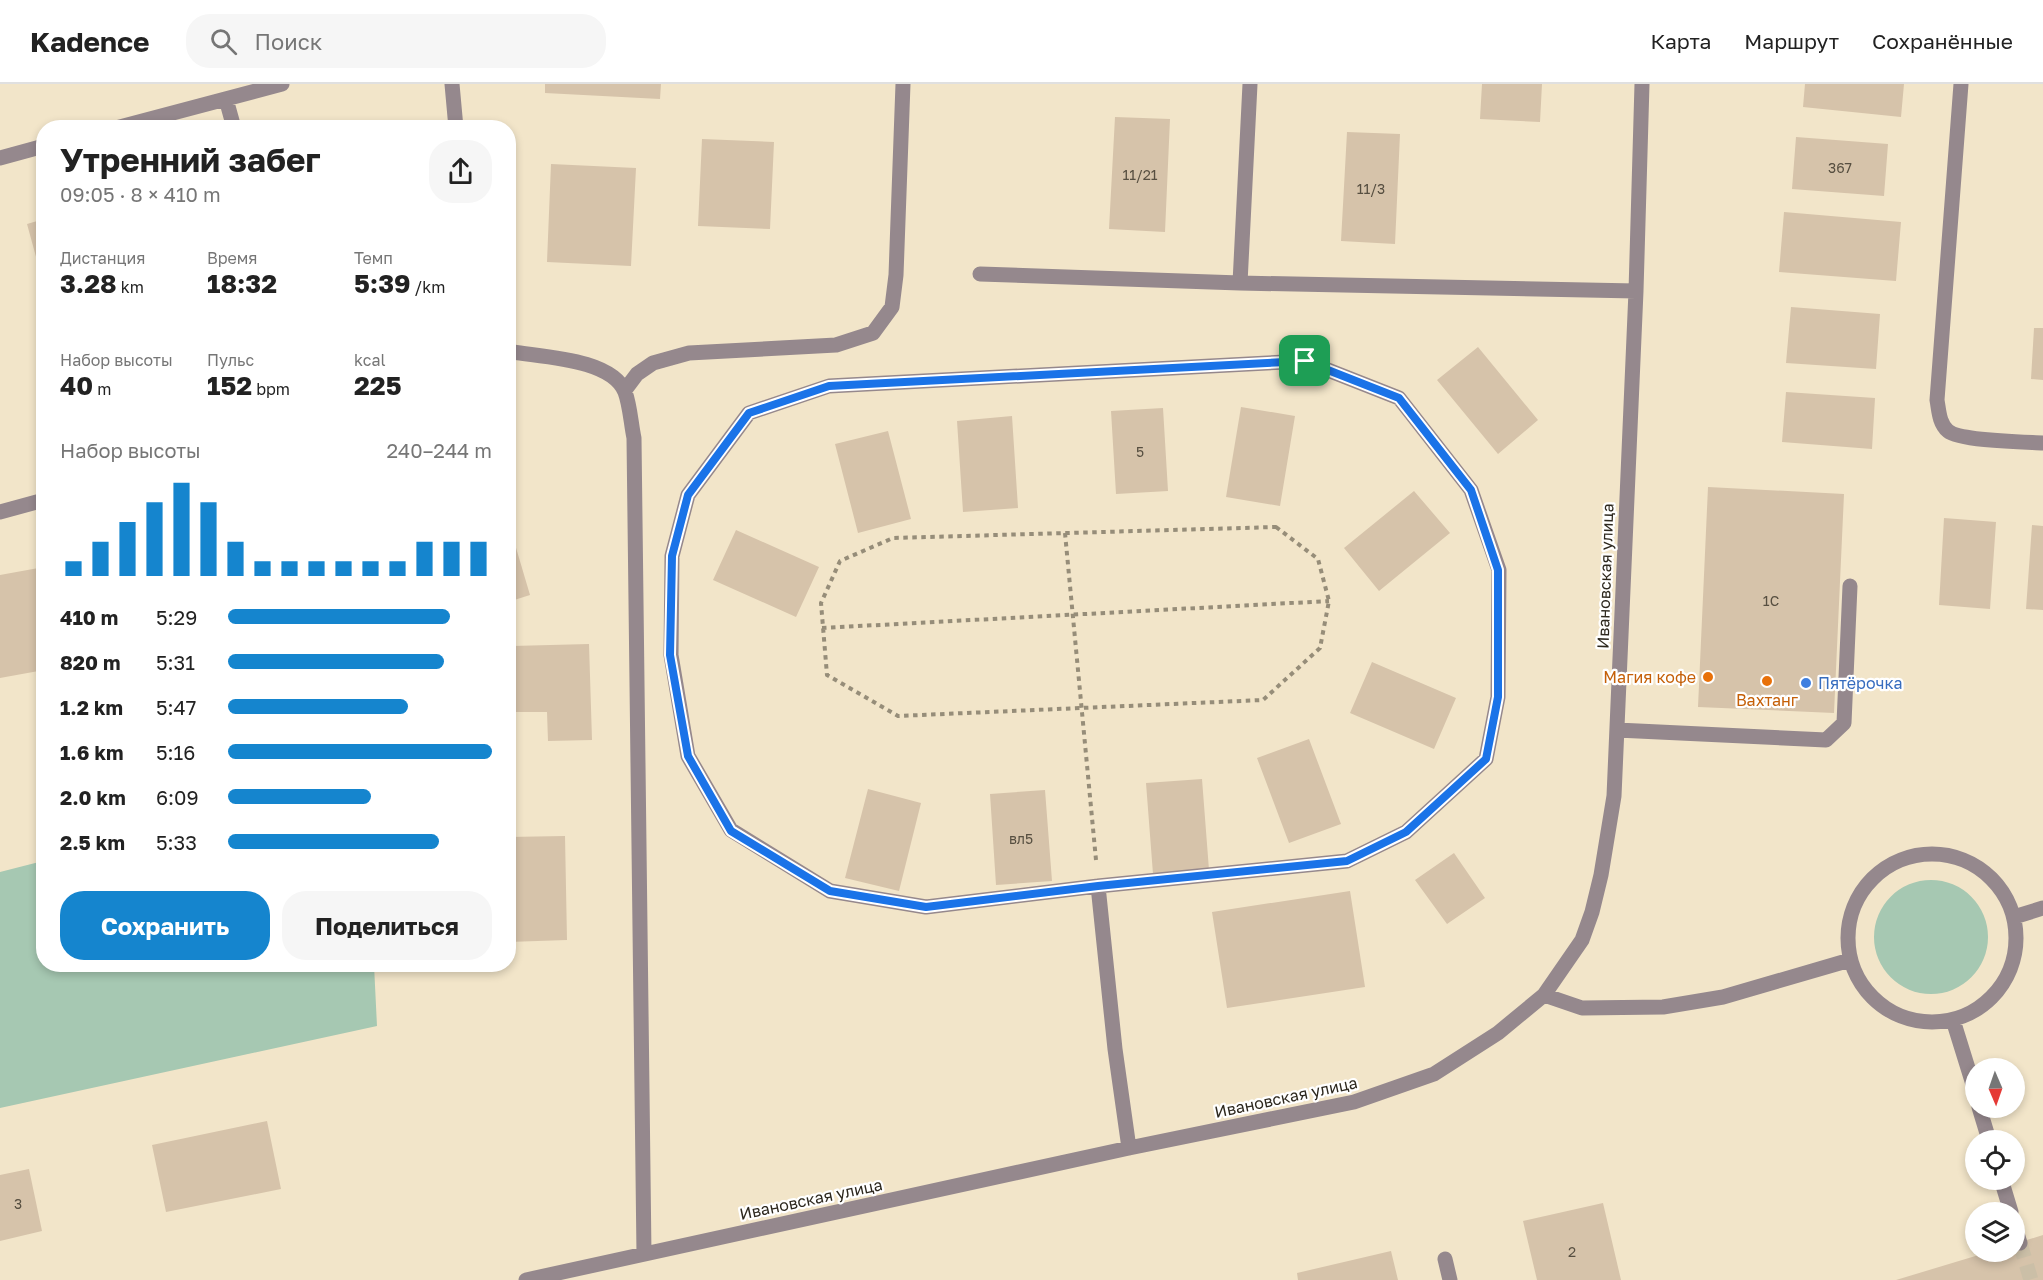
<!DOCTYPE html>
<html lang="ru">
<head>
<meta charset="utf-8">
<style>
  body { margin:0; font-family:"Golos Text",sans-serif; background:#f6f6f6; color:#222; height:100vh; display:flex; flex-direction:column; font-size:22px; white-space:nowrap }
  * { box-sizing:border-box; margin:0 }
  p { font-size:20px; color:#767676 }
  .icon { flex:none; width:33px; height:33px; fill:none; stroke:currentColor; stroke-width:2; stroke-linecap:round; stroke-linejoin:round }
  .map { position:relative; flex:1; overflow:hidden }
  .panel { position:absolute; left:36px; top:36px; width:480px; height:852px; display:flex; flex-direction:column; background:#fff; border-radius:24px; box-shadow:0 3px 9px #0003 }
  .panel>* { flex:none }
  .needle { width:39px; rotate:178deg }
  .controls { position:absolute; left:1965px; top:974px; display:grid; gap:12px }
  .controls a { display:grid; place-items:center; width:60px; height:60px; border-radius:50%; background:#fff; box-shadow:0 3px 9px #0003; font-size:30px }
  .pin { position:absolute; display:grid; place-items:center; width:51px; height:51px; color:#fff; margin:-26px; border-radius:12px; box-shadow:0 3px 9px #0006 }
  .round { display:grid; place-items:center; flex:none; width:63px; height:63px; border-radius:24px; background:#f6f6f6 }
  .overview { display:flex; align-items:center; justify-content:space-between; height:102px; padding:0 24px }
  h1 { font-size:33px; font-weight:700; line-height:45px }
  .stats { display:grid; grid-template-columns:repeat(3,1fr); gap:9px; height:102px; padding:6px 24px }
  .stats div { display:grid; align-content:center }
  .stats b { font-size:26px; font-weight:700 }
  .stats small { font-size:16px; font-weight:400 }
  .stats p { font-size:16px }
  .chart { height:168px; padding:12px 24px }
  .chart p { display:flex; justify-content:space-between }
  .chart svg { width:100%; height:108px; margin-top:6px; stroke:#1585ce; stroke-width:6 }
  .button { display:flex; gap:12px; margin-top:auto; padding:12px 24px }
  .button a { flex:1; height:69px; border-radius:24px; background:#1585ce; color:#fff; font-size:24px; font-weight:700; line-height:69px; text-align:center }
  .button a+a { background:#f6f6f6; color:#222 }
  ul { padding:0 24px; list-style:none; font-size:20px }
  li { display:grid; grid-template-columns:96px 72px 1fr; align-items:center; height:45px }
  li i { height:15px; border-radius:8px; background:#1585ce }
  header { display:flex; align-items:center; gap:36px; box-sizing:border-box; height:84px; padding:0 30px; background:#fff; border-bottom:2px solid #e0e0e0 }
  header strong { font-size:28px }
  nav { display:flex; gap:33px; margin-inline-start:auto; font-size:21px }
  .search { width:420px; height:54px; background:#f6f6f6; display:flex; align-items:center; gap:15px; box-sizing:border-box; padding:0 21px; border-radius:24px; color:#767676; font-size:22px }
  .map>svg:first-child { display:block }
  .green { fill:#a6c8b2 }
  .building { fill:#d6c3aa }
  .lines { fill:none; stroke-linecap:round; stroke-linejoin:round }
  .minor-tunnel { stroke:#cbbfa7; stroke-width:15; stroke-dasharray:15 8; stroke-linecap:butt }
  .path { stroke:#968d79; stroke-width:4; stroke-dasharray:4.5 4.5; stroke-linecap:butt }
  .minor { stroke:#95888d; stroke-width:15 }
  .route-casing { stroke:#fff; stroke-width:12 }
  .route { stroke:#1a73e8; stroke-width:8 }
  .food-dot { fill:#e8710a; stroke:#fff; stroke-width:2 }
  .shop-dot { fill:#3f7fe0; stroke:#fff; stroke-width:2 }
  .labels { text-anchor:middle; dominant-baseline:central; stroke-width:4.5; stroke-linejoin:round; paint-order:stroke }
  .number-label { font-size:14px; fill:#574f41 }
  .street-label { font-size:16px; fill:#2d281e; stroke:#fff }
  .food-label { font-size:16px; fill:#c56008; stroke:#fff; text-anchor:end }
  .shop-label { font-size:16px; fill:#366cbe; stroke:#fff; text-anchor:start }
</style>
</head>
<body>
<header>
<strong>Kadence</strong>
<div class="search"><svg class="icon" aria-label="search" viewBox="0 0 24 24"><circle cx="10" cy="10" r="6"/><path d="M15 15l6 6"/></svg>Поиск</div>
<nav><a>Карта</a><a>Маршрут</a><a>Сохранённые</a></nav>
</header>
<div class="map">
<svg width="2043" height="1196" viewBox="0 0 2043 1196">
  <rect width="100%" height="100%" fill="#f2e5c9"/>
  <path class="green" d="M43 777 44 880 374 881 377 942 0 1024V788Z
    M1874 853a57 57 0 1 1 114 0a57 57 0 1 1-114 0Z"/>
  <path class="building" d="M545 0H661L660 15 545 9Z
    M1482 0H1542L1540 38 1480 35Z
    M1805 0H1904L1901 33 1803 23Z
    M1115 33 1170 35 1165 148 1109 145Z
    M1347 48 1400 50 1395 160 1341 157Z
    M1796 53 1888 60 1884 112 1792 105Z
    M702 55 774 58 770 145 698 142Z
    M551 80 636 84 631 182 547 178Z
    M1784 128 1901 138 1896 197 1779 188Z
    M44 135V191H41L27 140Z
    M1791 223 1880 230 1876 285 1786 279Z
    M2034 244H2043V296L2031 295Z
    M1478 263 1538 336 1498 370 1437 296Z
    M1786 308 1875 314 1872 365 1782 358Z
    M1241 323 1295 332 1280 422 1226 413Z
    M1163 324 1168 407 1116 410 1111 327Z
    M1012 332 1018 424 963 428 957 337Z
    M888 347 911 435 858 449 835 360Z
    M1708 403 1844 410 1834 629 1698 623Z
    M1414 407 1450 449 1379 507 1344 464Z
    M1944 434 1996 438 1990 525 1939 521Z
    M2032 441 2043 442V526L2026 525Z
    M736 446 819 483 796 533 713 496Z
    M514 457 530 511 508 518V459Z
    M44 483V586L0 594V491Z
    M589 560 592 656 548 657 547 628H508V577L512 575V562Z
    M1372 578 1456 614 1434 665 1350 629Z
    M1309 655 1341 740 1289 759 1257 674Z
    M1202 695 1209 786 1153 790 1146 699Z
    M868 705 921 719 899 807 845 794Z
    M1045 706 1052 797 996 801 990 710Z
    M565 752 567 856 508 858V753Z
    M1454 769 1485 814 1447 840 1415 796Z
    M1350 807 1365 903 1227 924 1212 828Z
    M267 1037 281 1105 166 1128 152 1061Z
    M29 1085 42 1147 0 1157V1091Z
    M1603 1119 1621 1196H1537L1523 1137Z
    M2043 1151V1196H1896L1992 1167H2014V1160Z
    M1391 1167 1398 1196H1298L1297 1189Z"/>
  <g class="lines">
    <path class="minor-tunnel" d="M2020 1159 2031 1196"/>
    <path class="path" d="M1276 443 1318 475 1329 517 1320 564 1263 616 898 632 827 591 821 519 840 477 893 454Z
      M1065 449 1096 776
      M822 544 1329 517"/>
    <path class="minor" d="M452 0 456 44
      M1961 0 1937 316C1939 327 1939 339 1948 347 1960 357 2025 358 2043 359
      M226 15 234 44
      M116 44 282 0
      M0 74 44 62
      M980 190 1240 199 1636 207
      M1240 199 1250 0
      M508 263 513 268C543 273 612 275 625 308 630 321 631 340 634 354L644 1170
      M1305 277 1399 314 1471 406 1499 486 1498 613 1486 675 1406 748 1347 777 1098 802 926 823 830 807 731 746 688 672 671 571 672 472 688 411 749 329 829 302Z
      M625 306 637 290 653 279 689 269 836 261 873 249 892 223 896 191 903 0
      M0 428 44 416
      M1617 646 1826 656 1844 639 1850 502
      M1848 854a84 84 0 1 1 168 0a84 84 0 1 1-168 0Z
      M1098 802 1115 965 1129 1064
      M2014 833 2043 824
      M1544 911 1582 924 1663 923 1723 913 1850 876
      M1953 936 1976 1010
      M1979 1023 1989 1056
      M2001 1095 2011 1128
      M2014 1140 2020 1159
      M1445 1175 1450 1196
      M526 1196 1129 1064 1354 1018 1434 990 1498 949 1544 911 1582 856 1592 828 1601 791 1614 712 1636 207 1642 0"/>
  </g>
  <g class="lines">
    <defs>
      <path id="route" d="M1305 277 1399 314 1471 406 1498 486V613L1486 675 1406 748 1347 777 1098 802 926 823 830 807 731 747 688 672 670 571 672 472 688 411 749 329 829 302Z"/>
    </defs>
    <use href="#route" class="route-casing"/>
    <use href="#route" class="route"/>
  </g>
  <g class="food-dot">
    <circle cx="1708" cy="593" r="6"/>
    <circle cx="1767" cy="597" r="6"/>
  </g>
  <circle class="shop-dot" cx="1806" cy="599" r="6"/>
  <g class="labels">
    <g class="number-label">
      <text x="1840" y="83">367</text>
      <text x="1140" y="90">11/21</text>
      <text x="1371" y="104">11/3</text>
      <text x="1140" y="367">5</text>
      <text x="1771" y="516">1С</text>
      <text x="1021" y="754">вл5</text>
      <text x="18" y="1119">3</text>
      <text x="1572" y="1167">2</text>
    </g>
    <g class="street-label">
      <text transform="translate(1605 492) rotate(-88)">Ивановская улица</text>
      <text transform="translate(1286 1013) rotate(-12)">Ивановская улица</text>
      <text transform="translate(811 1115) rotate(-12)">Ивановская улица</text>
    </g>
    <g class="food-label">
      <text x="1696" y="593">Магия кофе</text>
      <text x="1767" y="616" text-anchor="middle">Вахтанг</text>
    </g>
    <g class="shop-label">
      <text x="1818" y="599">Пятёрочка</text>
    </g>
  </g>
</svg>
<div class="controls">
<a><svg class="needle" viewBox="-14 -14 28 28"><path d="M0-13l5 13h-10z" fill="#e53935"/><path d="M0 13l5-13h-10z" fill="#767676"/></svg></a>
<a><svg class="icon" aria-label="locate" viewBox="0 0 24 24"><circle cx="12" cy="12" r="6"/><path d="M12 2v4M12 18v4M2 12h4M18 12h4"/></svg></a>
<a><svg class="icon" aria-label="layers" viewBox="0 0 24 24"><path d="M12 4l9 5-9 5-9-5zM3 14l9 5 9-5"/></svg></a>
</div>
<div class="pin" style="left:1305px;top:277px;background:#1e9e55"><svg class="icon" aria-label="arrive" viewBox="0 0 24 24"><path d="M6 21V4h12l-3 4 3 4H6"/></svg></div>
<section class="panel">
<div class="overview"><div><h1>Утренний забег</h1><p>09:05 · 8 × 410 m</p></div><a class="round"><svg class="icon" aria-label="share" viewBox="0 0 24 24"><path d="M12 15V3M7 8l5-5 5 5M5 13v7h14v-7"/></svg></a></div>
<div class="stats">
<div><p>Дистанция</p><b>3.28<small> km</small></b></div>
<div><p>Время</p><b>18:32</b></div>
<div><p>Темп</p><b>5:39<small> /km</small></b></div>
</div>
<div class="stats">
<div><p>Набор высоты</p><b>40<small> m</small></b></div>
<div><p>Пульс</p><b>152<small> bpm</small></b></div>
<div><p>kcal</p><b>225</b></div>
</div>
<div class="chart"><p><span>Набор высоты</span>240–244 m</p>
<svg viewBox="0 0 160 44" preserveAspectRatio="none"><path d="M5 44V38M15 44V30M25 44V22M35 44V14M45 44V6M55 44V14M65 44V30M75 44V38M85 44V38M95 44V38M105 44V38M115 44V38M125 44V38M135 44V30M145 44V30M155 44V30"/></svg>
</div>
<ul>
<li><b>410 m</b>5:29<i style="width:84%"></i></li>
<li><b>820 m</b>5:31<i style="width:82%"></i></li>
<li><b>1.2 km</b>5:47<i style="width:68%"></i></li>
<li><b>1.6 km</b>5:16<i style="width:100%"></i></li>
<li><b>2.0 km</b>6:09<i style="width:54%"></i></li>
<li><b>2.5 km</b>5:33<i style="width:80%"></i></li>
</ul>
<div class="button"><a>Сохранить</a><a>Поделиться</a></div>
</section>
</div>
</body>
</html>
